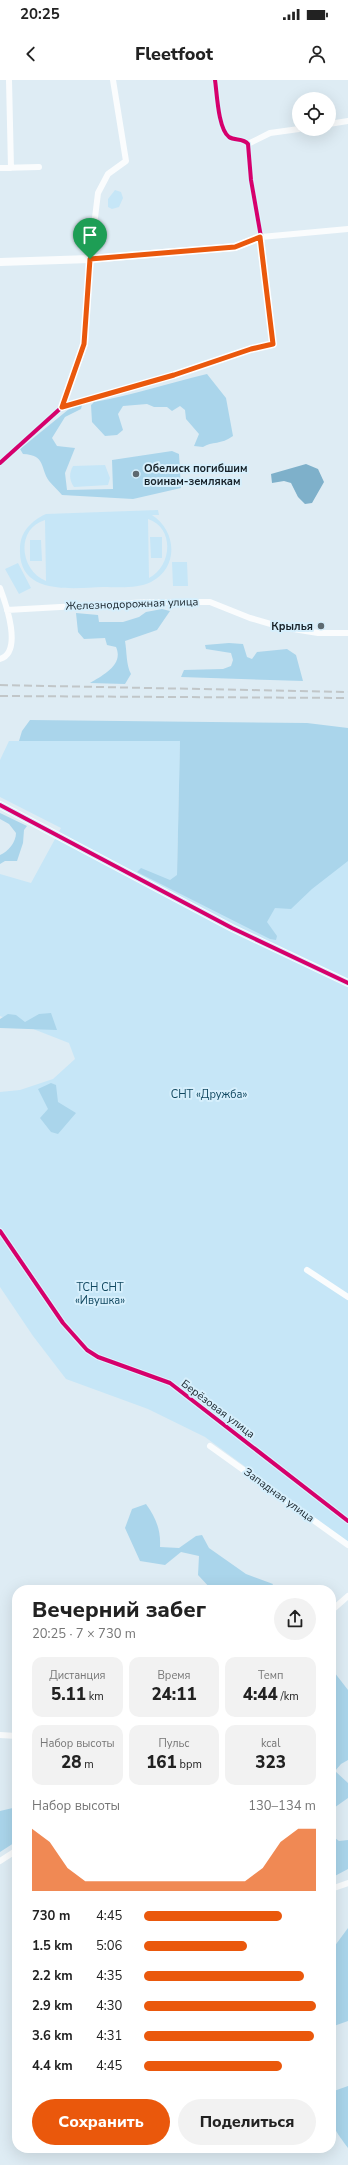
<!DOCTYPE html>
<html lang="ru">
<head>
<meta charset="utf-8">
<style>
  body { margin:0; font-family:"Nunito Sans",sans-serif; background:#f2f2f2; color:#222; height:100vh; display:flex; flex-direction:column; font-size:15px; white-space:nowrap }
  * { box-sizing:border-box; margin:0 }
  p { font-size:13px; color:#767676 }
  .icon { flex:none; width:22px; height:22px; fill:none; stroke:currentColor; stroke-width:2; stroke-linecap:round; stroke-linejoin:round }
  .map { position:relative; flex:1; overflow:hidden }
  .drawer { position:absolute; left:12px; top:1505px; width:324px; height:568px; display:flex; flex-direction:column; background:#fff; border-radius:16px; box-shadow:0 4px 16px #0002 }
  .drawer>* { flex:none }
  .fabs { position:absolute; left:292px; top:12px; display:grid; gap:8px }
  .fabs a { display:grid; place-items:center; width:44px; height:44px; border-radius:50%; background:#fff; box-shadow:0 4px 16px #0002; font-size:20px }
  .pin { position:absolute; display:grid; place-items:center; width:34px; height:34px; color:#fff; margin:-41px -17px; border-radius:50% 50% 50% 0; rotate:-45deg; box-shadow:0 0 4px #0007 }
  .pin .icon { rotate:45deg }
  .round { display:grid; place-items:center; flex:none; width:42px; height:42px; border-radius:21px; background:#f2f2f2 }
  .headline { display:flex; align-items:center; justify-content:space-between; height:68px; padding:0 20px }
  h1 { font-size:22px; font-weight:800; line-height:30px }
  .figures { display:grid; grid-template-columns:repeat(3,1fr); gap:6px; height:68px; padding:4px 20px }
  .figures div { display:grid; align-content:center; border-radius:10px; background:#f2f2f2; text-align:center }
  .figures b { font-size:17px; font-weight:800 }
  .figures small { font-size:11px; font-weight:400 }
  .figures p { font-size:11px }
  .chart { height:112px; padding:8px 20px }
  .chart p { display:flex; justify-content:space-between }
  .chart svg { width:100%; height:72px; margin-top:4px; fill:#ea580c; opacity:.7 }
  .cta { display:flex; gap:8px; margin-top:auto; padding:8px 20px }
  .cta a { flex:1; height:46px; border-radius:24px; background:#ea580c; color:#fff; font-size:16px; font-weight:800; line-height:46px; text-align:center }
  .cta a+a { background:#f2f2f2; color:#222 }
  ul { padding:0 20px; list-style:none; font-size:13px }
  li { display:grid; grid-template-columns:64px 48px 1fr; align-items:center; height:30px }
  li i { height:10px; border-radius:5px; background:#ea580c }
  .status { display:flex; justify-content:space-between; align-items:center; height:28px; padding:0 20px; background:#fff; direction:ltr }
  .status svg { height:11px; fill:currentColor }
  header { display:flex; justify-content:space-between; align-items:center; height:52px; padding:0 20px; background:#fff; font-size:18px; font-weight:800 }
  .map>svg:first-child { display:block }
  .green { fill:#c6e6f7; fill-rule:evenodd }
  .forest { fill:#aad5eb }
  .water { fill:#7eb0ca }
  .lines { fill:none; stroke-linecap:round; stroke-linejoin:round }
  .minor { stroke:#fafcfd; stroke-width:6 }
  .tertiary { stroke:#fafcfd; stroke-width:8 }
  .rail { stroke:#c1c6c8; stroke-width:2; stroke-dasharray:8 4; stroke-linecap:butt }
  .cycleway-casing { stroke:#d6effc; stroke-width:6 }
  .cycleway { stroke:#d6006c; stroke-width:4 }
  .route-casing { stroke:#fff; stroke-width:8 }
  .route { stroke:#ea580c; stroke-width:5 }
  .poi-dot { fill:#5d6970; stroke:#d6effc; stroke-width:1.5 }
  .labels { text-anchor:middle; dominant-baseline:central; stroke-width:4; stroke-linejoin:round; paint-order:stroke }
  .poi-label { font-size:11px; font-weight:bold; fill:#172229; stroke:#d6effc; text-anchor:start }
  .street-label { font-size:11px; fill:#172229; stroke:#d6effc }
  .park-label { font-size:11px; fill:#114860; stroke:#d6effc }
</style>
</head>
<body>
<div class="status"><b>20:25</b><svg viewBox="0 0 49 12"><path d="M0 12V9h3v3zM5 12V6h3v6zM10 12V3h3v9zM15 12V0h3v12zM26 1h20v11H26zM47 4h2v5h-2z"/></svg></div>
<header><svg class="icon" aria-label="back" viewBox="0 0 24 24"><path d="M15 5l-7 7 7 7"/></svg>Fleetfoot<svg class="icon" aria-label="person" viewBox="0 0 24 24"><circle cx="12" cy="8" r="4"/><path d="M4 21q1-7 8-7t8 7"/></svg></header>
<div class="map">
<svg width="348" height="2085" viewBox="0 0 348 2085">
  <rect width="100%" height="100%" fill="#deecf4"/>
  <path class="green" d="M115 110 121 112 123 118 119 127 112 129 108 127V119Z
    M105 385 110 398 108 405 74 407C69 400 69 393 73 386Z
    M158 430 159 435H152C177 451 179 488 151 502 137 509 118 507 103 507 73 508 18 516 20 469 20 452 31 441 46 434ZM148 439C175 448 172 486 149 498ZM45 440 46 501C20 491 15 449 45 440Z
    M150 457H162V478H151Z
    M30 460H41L42 481H30Z
    M172 482H187L188 506H173Z
    M18 483 31 508 19 514 5 489Z
    M9 661H180L177 795 348 754V1462L205 1357 148 1329 66 1299 33 1256 0 1207V1012L20 1010 53 999 75 979 69 963 0 936V794L31 803 61 748 0 717V680Z"/>
  <path class="forest" d="M207 294 226 318 233 356C221 365 212 361 203 367L194 366 199 354 186 339 185 330 180 326 172 331 167 327H154L147 324 123 326 118 334 123 350 117 355 105 356 92 342 91 325 94 322C133 315 169 303 207 294Z
    M82 325 81 329 65 337 52 358 57 366 75 368 65 393 67 410 113 409 112 380 172 371 179 374 181 408 133 419 62 415C58 410 53 406 49 401 40 388 46 375 23 374L20 369 69 329Z
    M162 529 170 531 157 550 125 561C127 572 126 585 131 594L125 604 90 603C103 595 124 585 116 567L107 565 105 558 84 559 78 552 76 533 98 535 99 542H123L139 537 146 532Z
    M229 563 243 564 247 577 252 579 257 572 287 569 296 575 303 601 181 597 184 590 223 589 231 586 233 580 231 573 206 569 205 565Z
    M30 640 307 643 348 648V781L312 809 291 829 275 828 267 842 277 856 276 860 270 859 137 792 141 788 170 800 177 795 180 661H19L22 651Z
    M0 733 27 746 24 750 23 763 17 781H5L0 784V775C8 772 16 762 16 753L9 744 0 739Z
    M51 933 57 950 0 948V939L8 934 16 935 25 942 39 934Z
    M51 1003 56 1005 58 1022 76 1033 58 1054 51 1052 40 1038 48 1029 38 1009Z
    M146 1424C156 1438 161 1450 160 1467L179 1468 196 1456 202 1455 209 1468 246 1494 273 1504 270 1510H212L198 1495 199 1476 181 1472 165 1485 140 1481 125 1448 132 1429Z
    M331 1588 348 1610V1680L341 1684 335 1691 348 1703V1718L331 1730Z
    M17 1727V1761L0 1772V1731Z
    M331 1755 339 1761 348 1760V1789L331 1798Z
    M348 1848V1941L331 1947V1871Z
    M348 2006V2068C330 2043 328 2042 334 2011Z"/>
  <path class="water" d="M306 384 318 389 324 402 312 423 305 424 298 417 291 403 284 401 272 403 271 394Z"/>
  <g class="lines">
    <path class="minor" d="M9 0 11 88
      M329 44 348 41
      M248 64 270 53 299 49
      M0 88 39 87
      M261 157 348 149
      M62 327 85 264 90 179 98 113 108 94 126 81 113 0
      M0 383 62 327 174 295 251 269 273 264 261 157 251 100 248 64C243 58 235 61 229 57 218 49 217 13 215 0
      M0 508C6 524 23 572 0 579
      M7 530 149 522H210L250 538 281 547 318 553H348
      M0 1151 63 1243 87 1270 98 1277 170 1303 348 1441
      M307 1190 348 1217
      M210 1366 348 1465
      M331 1531 348 1516
      M0 1655 17 1656
      M0 1781 17 1770
      M331 1809 348 1803"/>
    <path class="tertiary" d="M0 182 90 179 235 167 261 157
      M0 725 232 848 348 903"/>
    <path class="rail" d="M0 605 348 612
      M0 616 348 618"/>
    <defs>
      <path id="cycleway" d="M0 383 62 327 174 295 251 269 273 264 261 157 251 100 248 64C243 58 235 61 229 57 218 49 217 13 215 0
        M0 725 232 848 348 903
        M0 1151 63 1243 87 1270 98 1277 170 1303 348 1441"/>
    </defs>
    <use href="#cycleway" class="cycleway-casing"/>
    <use href="#cycleway" class="cycleway"/>
  </g>
  <g class="lines">
    <defs>
      <path id="route" d="M260 157 273 264 251 269 174 295 62 327 84 264 90 179 235 167Z"/>
    </defs>
    <use href="#route" class="route-casing"/>
    <use href="#route" class="route"/>
  </g>
  <g class="poi-dot">
    <circle cx="136" cy="394" r="4"/>
    <circle cx="321" cy="546" r="4"/>
  </g>
  <g class="labels">
    <g class="poi-label">
      <text x="144" y="388">Обелиск погибшим<tspan x="144" dy="13">воинам-землякам</tspan></text>
      <text x="313" y="546" text-anchor="end">Крылья</text>
    </g>
    <g class="street-label">
      <text transform="translate(132 524) rotate(-2)">Железнодорожная улица</text>
      <text transform="translate(218 1329) rotate(37)">Берёзовая улица</text>
      <text transform="translate(279 1415) rotate(36)">Западная улица</text>
    </g>
    <g class="park-label">
      <text x="209" y="1014">СНТ «Дружба»</text>
      <text x="100" y="1207">ТСН СНТ<tspan x="100" dy="13">«Ивушка»</tspan></text>
    </g>
  </g>
</svg>
<div class="fabs">
<a><svg class="icon" aria-label="locate" viewBox="0 0 24 24"><circle cx="12" cy="12" r="6"/><path d="M12 2v4M12 18v4M2 12h4M18 12h4"/></svg></a>
</div>
<div class="pin" style="left:90px;top:179px;background:#1e9e55"><svg class="icon" aria-label="arrive" viewBox="0 0 24 24"><path d="M6 21V4h12l-3 4 3 4H6"/></svg></div>
<section class="drawer">
<div class="headline"><div><h1>Вечерний забег</h1><p>20:25 · 7 × 730 m</p></div><a class="round"><svg class="icon" aria-label="share" viewBox="0 0 24 24"><path d="M12 15V3M7 8l5-5 5 5M5 13v7h14v-7"/></svg></a></div>
<div class="figures">
<div><p>Дистанция</p><b>5.11<small> km</small></b></div>
<div><p>Время</p><b>24:11</b></div>
<div><p>Темп</p><b>4:44<small> /km</small></b></div>
</div>
<div class="figures">
<div><p>Набор высоты</p><b>28<small> m</small></b></div>
<div><p>Пульс</p><b>161<small> bpm</small></b></div>
<div><p>kcal</p><b>323</b></div>
</div>
<div class="chart"><p><span>Набор высоты</span>130–134 m</p>
<svg viewBox="0 0 160 44" preserveAspectRatio="none"><path d="M0 44V6L10 14L20 30L30 38L40 38L50 38L60 38L70 38L80 38L90 38L100 38L110 38L120 38L130 30L140 14L150 6L160 6V44z"/></svg>
</div>
<ul>
<li><b>730 m</b>4:45<i style="width:80%"></i></li>
<li><b>1.5 km</b>5:06<i style="width:60%"></i></li>
<li><b>2.2 km</b>4:35<i style="width:93%"></i></li>
<li><b>2.9 km</b>4:30<i style="width:100%"></i></li>
<li><b>3.6 km</b>4:31<i style="width:99%"></i></li>
<li><b>4.4 km</b>4:45<i style="width:80%"></i></li>
</ul>
<div class="cta"><a>Сохранить</a><a>Поделиться</a></div>
</section>
</div>
</body>
</html>
